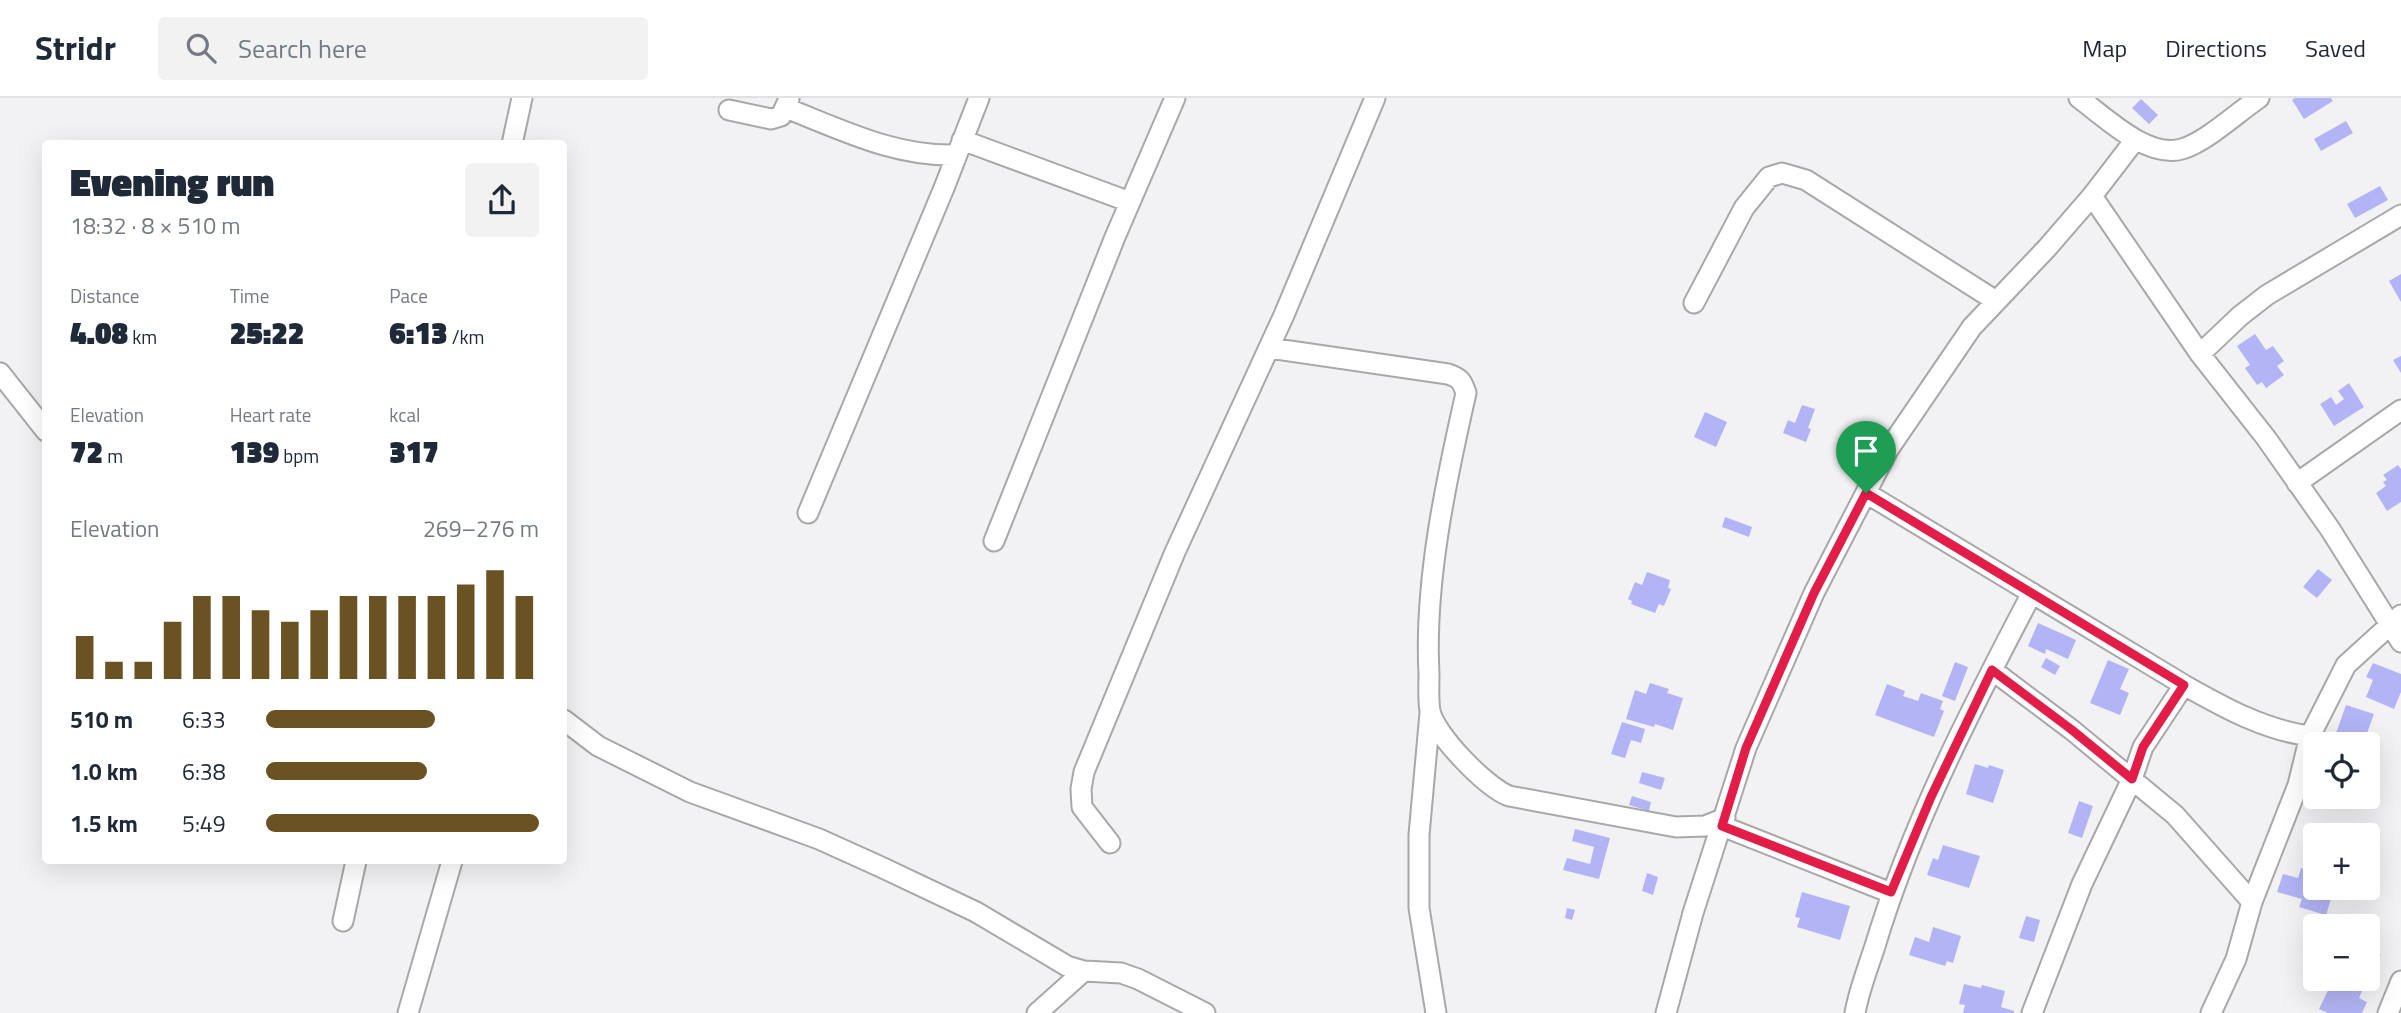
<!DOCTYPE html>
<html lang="en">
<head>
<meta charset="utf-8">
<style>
  body { margin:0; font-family:"Titillium Web",sans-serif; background:#f2f2f3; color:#1f2937; height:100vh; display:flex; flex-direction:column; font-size:26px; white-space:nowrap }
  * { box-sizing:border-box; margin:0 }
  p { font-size:23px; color:#747a83 }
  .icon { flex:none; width:38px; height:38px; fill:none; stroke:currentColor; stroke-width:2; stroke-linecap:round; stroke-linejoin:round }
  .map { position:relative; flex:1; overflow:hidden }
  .sheet { position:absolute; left:42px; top:42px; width:525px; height:724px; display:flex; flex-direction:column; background:#fff; border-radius:7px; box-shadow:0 7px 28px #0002 }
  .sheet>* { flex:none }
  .controls { position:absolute; left:2303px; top:634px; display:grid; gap:14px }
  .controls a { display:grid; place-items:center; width:77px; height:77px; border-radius:7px; background:#fff; box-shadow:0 7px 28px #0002; font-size:35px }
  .pin { position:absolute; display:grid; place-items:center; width:60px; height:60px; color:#fff; margin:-72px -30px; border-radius:50% 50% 50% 0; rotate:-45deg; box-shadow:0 0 7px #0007 }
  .pin .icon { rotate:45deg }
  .round { display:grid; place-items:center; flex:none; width:74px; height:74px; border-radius:7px; background:#f2f2f3 }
  .head { display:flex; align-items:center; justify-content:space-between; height:119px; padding:0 28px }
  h1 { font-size:38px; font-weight:800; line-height:52px }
  .metrics { display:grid; grid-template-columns:repeat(3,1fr); gap:10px; height:119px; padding:7px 28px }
  .metrics div { display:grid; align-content:center }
  .metrics b { font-size:30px; font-weight:800 }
  .metrics small { font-size:19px; font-weight:400 }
  .metrics p { font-size:19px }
  .chart { height:196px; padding:14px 28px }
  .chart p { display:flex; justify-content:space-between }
  .chart svg { width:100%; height:126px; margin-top:7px; stroke:#6a5223; stroke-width:6 }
  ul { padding:0 28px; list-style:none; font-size:23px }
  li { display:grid; grid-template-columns:112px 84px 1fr; align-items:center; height:52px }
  li i { height:18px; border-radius:9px; background:#6a5223 }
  header { display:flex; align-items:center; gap:42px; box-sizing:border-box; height:98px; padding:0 35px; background:#fff; border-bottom:2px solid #e0e1e3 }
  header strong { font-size:33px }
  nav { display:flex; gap:38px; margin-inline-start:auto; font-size:24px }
  .search { width:490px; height:63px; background:#f2f2f3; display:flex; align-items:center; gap:18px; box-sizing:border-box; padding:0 24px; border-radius:7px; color:#747a83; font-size:26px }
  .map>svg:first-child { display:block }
  .building { fill:#b3b4f5 }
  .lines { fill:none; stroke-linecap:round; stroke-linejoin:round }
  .street-casing { stroke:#a8a8a9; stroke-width:23 }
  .street { stroke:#fff; stroke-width:19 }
  .route-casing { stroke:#fff; stroke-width:14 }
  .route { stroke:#e11d48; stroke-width:9 }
</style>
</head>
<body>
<header>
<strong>Stridr</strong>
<div class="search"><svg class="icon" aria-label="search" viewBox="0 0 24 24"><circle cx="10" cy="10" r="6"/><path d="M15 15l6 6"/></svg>Search here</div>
<nav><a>Map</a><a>Directions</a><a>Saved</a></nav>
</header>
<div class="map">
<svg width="2401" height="915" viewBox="0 0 2401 915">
  <rect width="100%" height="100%" fill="#f2f2f4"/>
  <path class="building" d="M2295 0H2331L2333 3 2304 21 2292 2Z
    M2141 1 2158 17 2149 26 2132 10Z
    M2346 23 2353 35 2321 53 2314 41Z
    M2380 88 2388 102 2355 120 2347 106Z
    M2401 176V204L2389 183Z
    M2255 236 2266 252 2273 248 2284 263 2277 268 2284 277 2266 290 2262 284 2257 287 2245 270 2250 267 2237 248Z
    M2401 258V275L2393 262Z
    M2349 285 2364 309 2334 328 2320 306 2331 299 2336 307 2344 301 2338 293Z
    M1802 307 1815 311 1808 330 1811 331 1806 344 1783 335 1788 322 1795 325Z
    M1705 314 1727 324 1716 349 1694 339Z
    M2398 367 2401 371V404L2387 413 2376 395 2386 388 2383 384 2387 382 2383 377Z
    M1725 419 1752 429 1749 439 1722 429Z
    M2318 471 2332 482 2317 500 2303 489Z
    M1647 474 1670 482 1668 490 1671 491 1664 508 1659 506 1655 515 1631 506 1632 503 1628 501 1635 484 1642 487Z
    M2038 525 2076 542 2068 561 2046 551 2045 556 2028 548Z
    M2046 560 2060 568 2055 577 2041 569Z
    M2108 562 2129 571 2120 591 2129 595 2120 617 2090 605Z
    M1955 564 1968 569 1955 603 1942 598Z
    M2373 565 2401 576V594L2394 611 2366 599 2373 582 2366 579Z
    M1650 585 1669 591 1667 595 1683 600 1673 632 1655 626 1654 629 1626 621 1635 592 1646 596Z
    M1887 586 1905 593 1903 598 1918 603 1921 595 1943 603 1940 611 1944 613 1934 639 1875 617Z
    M2346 607 2374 616 2363 646H2348L2334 641Z
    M1622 624 1645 631 1641 645 1631 642 1625 660 1611 656Z
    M1975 666 1988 670 1989 667 2004 672 1993 705 1966 696Z
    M1642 674 1665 680 1661 692 1639 685Z
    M1632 698 1651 704 1649 713 1629 707Z
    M2079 703 2093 708 2082 740 2068 735Z
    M1575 731 1610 740 1599 781 1563 772 1567 760 1590 766 1594 749 1572 743Z
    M1943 747 1980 758 1969 790 1927 777 1933 760 1938 762Z
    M2301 770 2315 774V789H2328L2325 799 2331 801 2326 817 2299 809 2302 801 2277 794 2283 776 2298 780Z
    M1647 775 1658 779 1653 797 1642 793Z
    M1802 794 1850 808 1840 842 1797 829 1800 820 1795 819Z
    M1567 810 1575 812 1572 822 1565 820Z
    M2026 818 2040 822 2034 844 2019 840Z
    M1933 829 1961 838 1953 865 1947 863 1945 868 1909 857 1915 839 1929 844Z
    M2368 851 2381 857 2374 869 2368 866Z
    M2334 880 2362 893 2359 900 2367 904 2362 915H2328L2319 911Z
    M1964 886 1981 890 1982 887 2005 893 2001 909 2014 913V915H1963L1965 907 1959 906Z"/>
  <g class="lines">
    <defs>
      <path id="street" d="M2079 0C2105 19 2147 61 2182 51 2206 44 2238 14 2259 0
        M786 10C842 32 895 59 957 57
        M729 12 771 21 781 18 789 1
        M962 42 1130 104
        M512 46 522 0
        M2092 98 2200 256 2266 340 2330 431 2401 544
        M1694 205 1744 110 1769 79 1782 75 1806 82 1996 203
        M1269 250 1448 276C1460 280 1462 283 1466 295 1446 383 1424 485 1429 576 1429 588 1428 601 1430 613 1435 637 1486 689 1509 698L1676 729 1705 728 1725 720
        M2200 256 2240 218 2267 197 2401 117
        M0 275 46 333
        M2297 385 2401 312
        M1866 395 2184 587C2225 610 2264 632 2310 638
        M808 415 944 90 979 0
        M994 443 1115 139 1175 0
        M1992 572 2072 632 2175 717 2252 804
        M1430 615 1419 737V810L1436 915
        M564 622 598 648 690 694 819 741 881 769 976 814 1067 868 1084 873 1121 875 1138 881 1205 915
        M1722 728 1891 795
        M1110 745 1082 709 1081 691 1084 674 1175 454 1284 217 1375 0
        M343 823 356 763
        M408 915 452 763
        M1037 915 1084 873
        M1666 915 1693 815 1746 650 1814 495 1888 352 1972 229 2047 150 2092 98 2135 42
        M1855 915C1859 892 1868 870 1875 848 1912 725 1972 609 2032 495
        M2032 915 2082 786 2132 681 2143 649 2184 587
        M2211 915 2236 861 2252 804 2298 687 2310 638 2346 567 2401 517
        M2388 915 2401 883"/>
    </defs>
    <use href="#street" class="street-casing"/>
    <use href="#street" class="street"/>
  </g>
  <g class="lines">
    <defs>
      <path id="route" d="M1866 395 2184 587 2143 649 2132 681 2072 632 1992 572 1931 699 1891 794 1722 728 1746 650 1814 495Z"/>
    </defs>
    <use href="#route" class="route-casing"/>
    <use href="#route" class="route"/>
  </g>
</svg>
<div class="controls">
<a><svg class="icon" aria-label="locate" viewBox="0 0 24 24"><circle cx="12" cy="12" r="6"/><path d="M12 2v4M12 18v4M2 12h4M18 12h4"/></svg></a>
<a>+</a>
<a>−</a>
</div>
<div class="pin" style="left:1866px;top:395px;background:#1e9e55"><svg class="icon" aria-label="arrive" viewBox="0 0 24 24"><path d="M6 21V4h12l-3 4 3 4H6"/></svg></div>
<section class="sheet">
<div class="head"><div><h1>Evening run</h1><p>18:32 · 8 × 510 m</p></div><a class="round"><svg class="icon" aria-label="share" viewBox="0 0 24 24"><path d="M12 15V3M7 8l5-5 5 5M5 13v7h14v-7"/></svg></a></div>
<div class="metrics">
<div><p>Distance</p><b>4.08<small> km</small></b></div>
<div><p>Time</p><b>25:22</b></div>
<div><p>Pace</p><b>6:13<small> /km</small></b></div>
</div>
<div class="metrics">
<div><p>Elevation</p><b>72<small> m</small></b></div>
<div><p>Heart rate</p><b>139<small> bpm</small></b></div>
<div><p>kcal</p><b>317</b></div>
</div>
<div class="chart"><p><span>Elevation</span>269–276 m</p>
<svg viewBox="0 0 160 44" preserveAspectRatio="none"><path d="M5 44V29M15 44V38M25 44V38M35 44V24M45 44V15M55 44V15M65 44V20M75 44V24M85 44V20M95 44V15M105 44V15M115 44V15M125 44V15M135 44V11M145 44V6M155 44V15"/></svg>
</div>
<ul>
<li><b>510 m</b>6:33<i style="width:62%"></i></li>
<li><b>1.0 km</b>6:38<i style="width:59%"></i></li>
<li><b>1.5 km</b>5:49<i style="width:100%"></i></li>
</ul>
</section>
</div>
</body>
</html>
